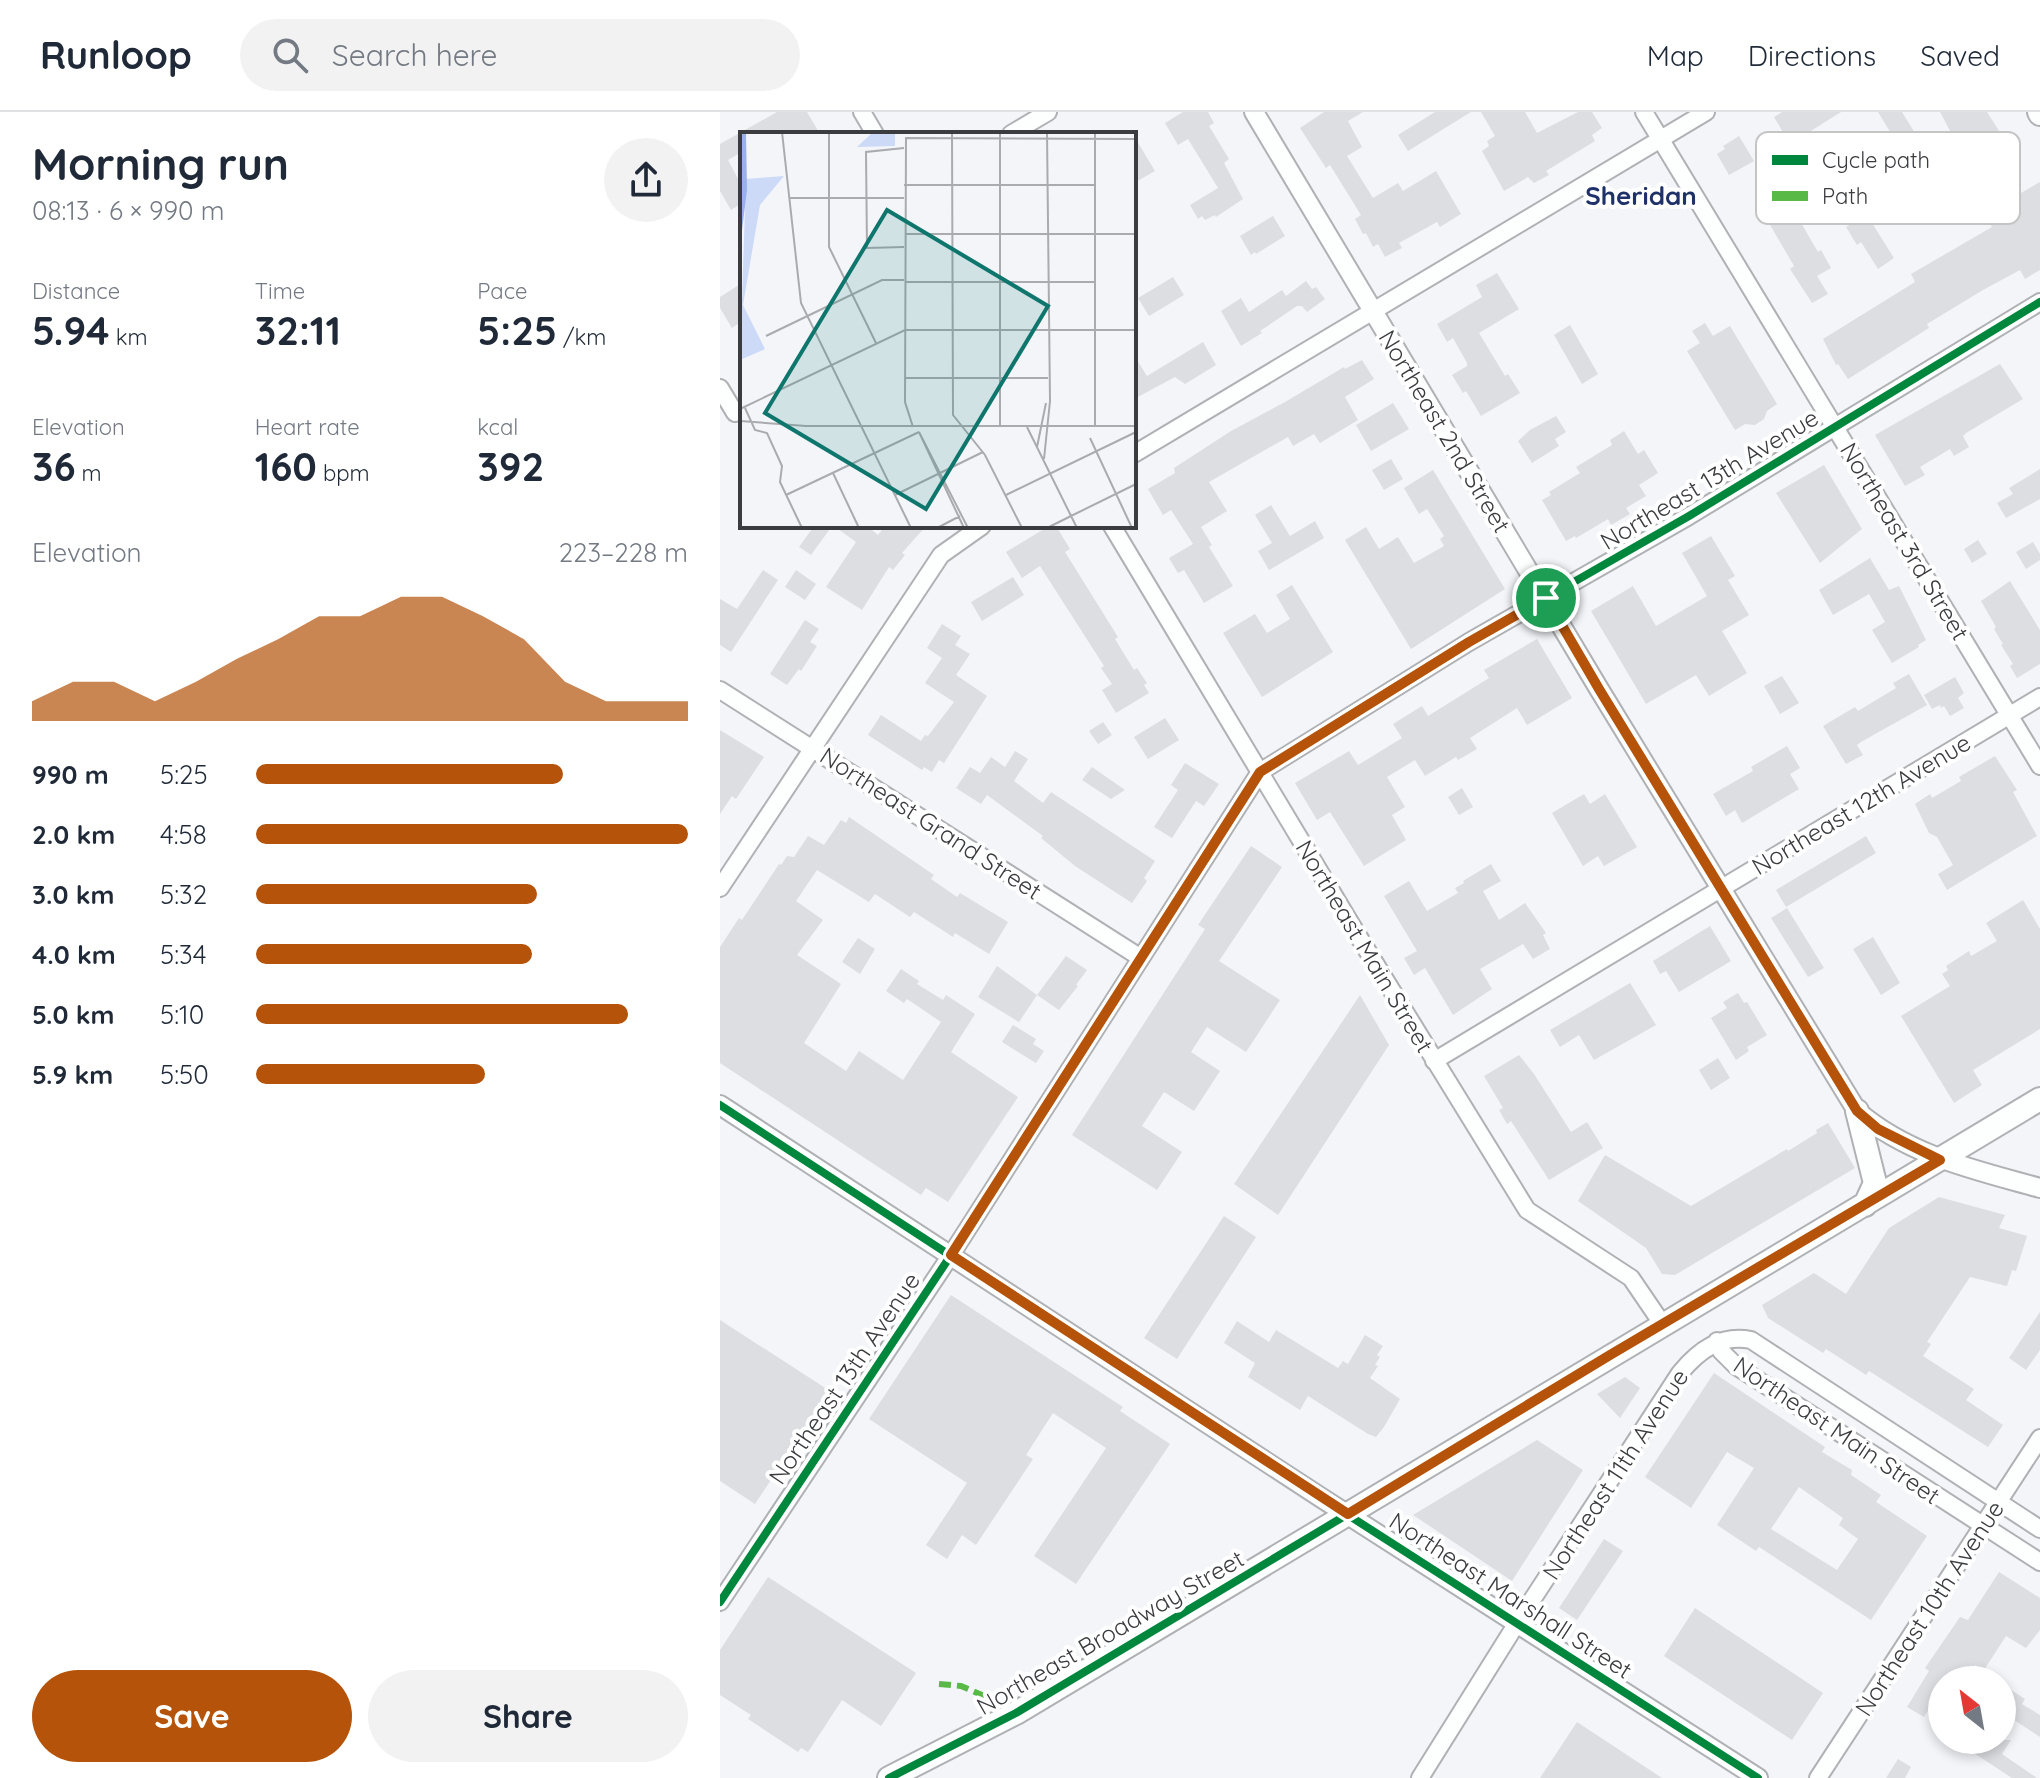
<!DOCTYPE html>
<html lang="en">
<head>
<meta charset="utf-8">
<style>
  body { margin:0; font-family:Quicksand,sans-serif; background:#f2f2f3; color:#1f2937; height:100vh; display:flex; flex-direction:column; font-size:30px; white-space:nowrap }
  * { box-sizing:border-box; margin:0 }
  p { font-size:26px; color:#747a83 }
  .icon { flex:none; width:44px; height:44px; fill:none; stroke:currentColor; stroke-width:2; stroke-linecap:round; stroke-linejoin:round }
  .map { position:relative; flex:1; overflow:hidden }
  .side { display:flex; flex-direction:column; background:#fff; width:720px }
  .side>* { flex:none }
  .needle { width:52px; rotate:329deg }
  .controls { position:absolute; left:1208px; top:1554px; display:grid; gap:16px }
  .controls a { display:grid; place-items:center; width:88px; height:88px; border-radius:50%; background:#fff; box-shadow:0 4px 12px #0003; font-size:40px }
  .pin { position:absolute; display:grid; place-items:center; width:68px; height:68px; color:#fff; margin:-34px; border:4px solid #fff; border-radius:50%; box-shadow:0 2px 8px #0007 }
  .round { display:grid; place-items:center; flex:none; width:84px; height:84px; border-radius:42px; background:#f2f2f3 }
  .summary { display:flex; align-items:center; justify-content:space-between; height:136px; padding:0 32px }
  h1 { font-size:44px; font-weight:700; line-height:60px }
  .stats { display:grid; grid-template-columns:repeat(3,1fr); gap:12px; height:136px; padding:8px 32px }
  .stats div { display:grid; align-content:center }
  .stats b { font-size:40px; font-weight:700 }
  .stats small { font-size:22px; font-weight:400 }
  .stats p { font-size:22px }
  .chart { height:224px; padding:16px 32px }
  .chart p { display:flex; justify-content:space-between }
  .chart svg { width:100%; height:144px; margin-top:8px; fill:#b45309; opacity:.7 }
  .primary-button { display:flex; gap:16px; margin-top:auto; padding:16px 32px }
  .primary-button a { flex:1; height:92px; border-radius:48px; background:#b45309; color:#fff; font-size:32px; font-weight:700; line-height:92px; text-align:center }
  .primary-button a+a { background:#f2f2f3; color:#1f2937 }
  ul { padding:0 32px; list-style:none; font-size:26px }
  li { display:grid; grid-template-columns:128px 96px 1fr; align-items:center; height:60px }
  li i { height:20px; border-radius:10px; background:#b45309 }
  header { display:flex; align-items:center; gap:48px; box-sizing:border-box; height:112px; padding:0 40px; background:#fff; border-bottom:2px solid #e0e1e3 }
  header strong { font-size:38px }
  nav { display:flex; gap:44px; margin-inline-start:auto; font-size:28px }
  .search { width:560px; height:72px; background:#f2f2f3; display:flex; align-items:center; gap:20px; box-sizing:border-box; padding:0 28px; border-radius:44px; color:#747a83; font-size:30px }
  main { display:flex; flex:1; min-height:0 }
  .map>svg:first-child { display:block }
  .building { fill:#dddee2; fill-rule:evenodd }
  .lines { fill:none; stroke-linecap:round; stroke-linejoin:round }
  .minor-casing { stroke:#b0b1b5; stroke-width:20 }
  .tertiary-casing { stroke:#b0b1b5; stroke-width:22 }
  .secondary-casing { stroke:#b0b1b5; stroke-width:26 }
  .minor { stroke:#fdfefe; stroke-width:16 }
  .tertiary { stroke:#fdfefe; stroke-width:18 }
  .secondary { stroke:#fdfefe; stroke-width:22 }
  .quiet { stroke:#58b947; stroke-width:6; stroke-dasharray:12 6; stroke-linecap:butt }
  .cycleway-casing { stroke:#fff; stroke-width:13 }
  .cycleway { stroke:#00873e; stroke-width:8 }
  .route-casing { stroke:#fff; stroke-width:16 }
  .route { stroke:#b45309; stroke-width:10 }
  .labels { text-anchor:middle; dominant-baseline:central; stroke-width:8; stroke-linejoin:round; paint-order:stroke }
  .street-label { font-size:24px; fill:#3b3c3f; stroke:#fff }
  .neighbourhood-label { font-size:26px; font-weight:bold; fill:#1f3169; stroke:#fff }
  .inset-road { fill:none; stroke:#a9abaf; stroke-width:2 }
  .view { fill:#0f766e; fill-opacity:0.15; stroke:#0f766e; stroke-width:4 }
  .inset-edge { fill:none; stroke:#3b3c3f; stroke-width:4 }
  .key { fill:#fff; stroke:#c4c4c5; stroke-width:2 }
  .key-label { font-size:22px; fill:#3b3c3f }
</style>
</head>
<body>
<header>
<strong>Runloop</strong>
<div class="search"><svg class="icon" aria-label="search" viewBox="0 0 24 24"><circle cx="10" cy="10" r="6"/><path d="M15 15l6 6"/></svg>Search here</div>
<nav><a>Map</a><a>Directions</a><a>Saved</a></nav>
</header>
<main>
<section class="side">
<div class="summary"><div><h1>Morning run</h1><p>08:13 · 6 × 990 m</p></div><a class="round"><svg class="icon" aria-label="share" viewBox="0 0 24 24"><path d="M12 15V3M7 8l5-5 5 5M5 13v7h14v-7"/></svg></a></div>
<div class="stats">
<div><p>Distance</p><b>5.94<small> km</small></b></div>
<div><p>Time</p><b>32:11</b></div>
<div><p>Pace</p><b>5:25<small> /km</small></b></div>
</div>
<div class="stats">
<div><p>Elevation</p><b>36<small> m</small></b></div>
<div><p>Heart rate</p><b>160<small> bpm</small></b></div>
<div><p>kcal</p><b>392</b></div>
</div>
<div class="chart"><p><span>Elevation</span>223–228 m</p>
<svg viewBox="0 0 160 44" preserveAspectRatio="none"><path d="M0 44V38L10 32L20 32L30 38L40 32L50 25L60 19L70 12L80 12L90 6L100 6L110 12L120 19L130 32L140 38L150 38L160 38V44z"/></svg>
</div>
<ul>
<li><b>990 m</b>5:25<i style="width:71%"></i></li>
<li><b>2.0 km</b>4:58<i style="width:100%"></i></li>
<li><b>3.0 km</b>5:32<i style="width:65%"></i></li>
<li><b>4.0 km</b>5:34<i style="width:64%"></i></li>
<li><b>5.0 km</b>5:10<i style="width:86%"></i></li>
<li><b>5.9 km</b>5:50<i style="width:53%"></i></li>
</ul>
<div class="primary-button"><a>Save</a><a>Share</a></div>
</section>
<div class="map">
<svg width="1320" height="1666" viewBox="0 0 1320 1666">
  <rect width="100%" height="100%" fill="#f3f5f9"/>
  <path class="building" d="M57 0H87L100 22H22V40L8 48 22 74V91L11 98 0 79V32Z
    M463 0H488L494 11 489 14 509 47 504 51 523 87 496 105 495 103 485 108 482 104 478 107 470 93 498 76 468 27 458 33 445 11Z
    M604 0H643L628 9 642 35 627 44 653 86 678 71 683 79 716 59 741 102 720 115 717 110 679 131 682 136 665 145 658 132 653 135 646 121 643 122 635 107 641 103 610 53 606 56 580 16Z
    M715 0H751L688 39 678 23Z
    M761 0H805L817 21 858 0H872L882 16 872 23 875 29 826 59 829 63 814 71 808 65 784 79 762 39 769 34 767 29 775 24Z
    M1062 0H1121L1070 32 1054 5Z
    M1158 0H1182L1198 26 1195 27 1237 95 1220 105 1197 68 1172 84 1159 62 1186 46Z
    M1220 0H1267L1292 39 1277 53 1294 85 1320 70V158L1305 167 1300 158 1263 178 1207 212 1209 216 1128 267 1118 252 1116 253 1103 227 1195 170 1191 162 1272 115 1255 86 1263 81Z
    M414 24 435 59 414 71Z
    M1019 24 1034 49 1009 63 997 42 1005 37 1003 34Z
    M1073 97 1098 140 1101 138 1111 156 1097 164 1108 182 1092 191 1070 157 1074 154 1049 111Z
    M1147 103 1174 146 1158 157 1141 130 1137 133 1126 115Z
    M553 104 565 124 536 142 535 140 531 143 520 124Z
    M777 161 799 197 759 221 785 264 788 262 800 281 761 304 746 279 743 281 732 263 747 254V251L733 226 727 230 717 212 762 185 756 173Z
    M453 165 464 183 429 204 418 186Z
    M586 169 592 177 596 175 605 187 587 200 582 194H577L540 219 542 221 521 234 501 199 521 186 529 200 562 178 566 184Z
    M22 171V209L12 216 0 196V185Z
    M985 211 993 224 1010 214 1057 292 1047 299 1044 307 1035 313 1025 312 1015 318 967 239 980 231 972 219Z
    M850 213 878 262 862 272 834 223Z
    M483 230 496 253 465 272 455 265 414 287V243L427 264Z
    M642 248 654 267 625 285 638 308 600 331 594 322 573 334 568 325 489 370 507 399 481 415 492 433 489 435 513 474 484 491 464 458 458 461 449 446 473 432 451 398 443 403 428 377 455 361 454 356 511 319 565 290 624 255 625 257Z
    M1280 252 1303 287 1246 321 1243 324 1249 335 1234 344 1230 337 1200 355 1205 363 1185 374 1155 323Z
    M673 291 689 317 651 339 636 313Z
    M836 304 846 320 835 327 839 334 812 351 798 329 810 318Z
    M904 319 918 342 924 338 938 361 919 373 926 384 906 396 910 402 891 413 888 407 856 426 855 424 846 429 822 388 831 383 829 380 860 361 856 355 892 333 890 328Z
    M671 347 683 367 664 378 652 358Z
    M1104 353 1142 417 1100 451 1056 381Z
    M1320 357V387L1286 406 1277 391 1293 382 1289 376Z
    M713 358 785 477 691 537 625 428 646 415 659 437 678 425 694 451 724 434 720 427 724 424 707 397 699 402 684 376Z
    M551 393 570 424 595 409 604 426 549 458 538 439 552 431 535 403Z
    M94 414H112L91 443 79 435Z
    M114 414H147L158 423 165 414H206L182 441 185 443 173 458 169 455 142 498 106 475 136 430Z
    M329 414H336L350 437 345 440 398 525 395 527 414 558 417 556 427 571 424 573 429 581 396 601 382 578 392 572 381 556 384 554 320 454 302 466 286 440Z
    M991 424 1015 464 1008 468 1029 503 1002 519 1027 561 989 584 976 563 926 592 871 499 913 474 936 514 987 484 962 441Z
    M1258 428 1267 442 1252 451 1244 437Z
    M1313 430 1320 442V448L1306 457 1296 440Z
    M1150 446 1169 478 1179 474 1206 528 1198 533 1199 535 1172 551 1152 518 1165 510 1149 482 1113 503 1099 478Z
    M43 458 58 468 11 540 0 533V487L17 497Z
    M76 458 96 472 85 488 65 475Z
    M293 465 304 483 262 509 251 490Z
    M1290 469 1320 518V552L1297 566 1290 554 1293 552 1281 533 1283 532 1274 517 1276 515 1261 489Z
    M572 473 613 540 542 585 503 521 535 502 547 521 570 507 556 483Z
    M85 508 99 517 90 530 97 534 81 559 79 557 67 573 50 562Z
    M222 512 241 524 235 533 250 542 236 563 267 584 224 651 219 648 212 660 204 655 202 658 148 623 161 603 201 629 205 623 208 624 234 590 205 571 222 546 207 536Z
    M817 527 852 586 807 613 797 596 750 626 757 637 738 648 736 645 705 664 695 648 667 665 685 695 672 703 686 728 644 754 610 700 597 708 575 671 629 639 638 653 682 626 673 612 702 594 708 604 769 566 764 558Z
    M1189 562 1207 593 1141 630 1137 633 1143 643 1126 652 1103 614 1135 595 1138 599 1176 576 1173 571Z
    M1062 564 1079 591 1060 602 1044 574Z
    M1235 565 1244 581 1238 586 1244 596 1230 604 1224 594 1221 596 1220 593 1212 597 1204 583Z
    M445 606 459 628 428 647 414 625Z
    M383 610 392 623 378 632 369 619Z
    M0 618 44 645 16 687 12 684 0 702Z
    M1067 634 1080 656 1070 662 1079 677 1022 711 1015 698 1006 704 993 682 1033 659 1031 655Z
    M295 639 308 647 294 669 323 691 331 680 435 749 424 766 427 769 412 791 355 754 321 726 323 724 267 683 261 692 236 676 250 655 260 661 271 645 285 655Z
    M1275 644 1297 678 1293 680 1317 724 1227 778 1218 762 1233 753 1217 725 1209 721 1195 692 1210 682 1212 686 1241 669 1239 665Z
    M465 651 499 672 484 694 476 689 452 726 434 715 458 678 451 673Z
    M372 655 405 678 391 687 362 668Z
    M742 676 753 695 739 703 728 685Z
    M864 682 870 692 885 682 917 735 884 754 878 744 863 754 832 701Z
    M129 705 214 763 211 767 237 785 240 781 288 810 269 842 235 821 233 825 194 800 190 805 155 782 149 790 97 758 76 789 103 808 77 843 121 872 84 931 126 959 139 939 183 968 221 910 187 887 184 891 166 879 181 857 199 869 197 872 223 888 226 883 255 902 231 940 298 985 228 1090 206 1076 201 1083 0 951V835L19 806 22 808 59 752 61 753 67 744 74 745 88 724 104 733 121 708 126 711Z
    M1146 724 1156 741 1066 795 1056 778Z
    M531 734 562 755 499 849 560 888 526 940 487 915 471 940 500 959 474 999 444 980 422 1014 462 1040 437 1078 352 1023 485 817 478 813Z
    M771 752 781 769 763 779 779 808 805 791 826 821 823 823 830 837 813 847 803 832 760 857 772 877 733 903 705 856 694 863 684 846 697 839 664 784 689 769 707 799 738 781 735 776 744 771 743 769Z
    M1303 788 1320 817V917L1253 958 1262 973 1234 991 1181 904 1230 874 1222 862 1228 858 1226 854 1249 839 1251 844 1277 829 1266 811Z
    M1067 796 1104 856 1088 865 1051 806Z
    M990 814 1011 849 959 880 946 859 940 862 933 849Z
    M1153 825 1180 871 1161 883 1133 837Z
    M138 826 155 837 140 862 122 850Z
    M346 844 367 858 356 873 358 874 339 898 317 883Z
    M277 854 317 883 299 910 258 885Z
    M910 871 936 913 874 948 859 923 840 935 830 918Z
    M1018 881 1024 891 1027 890 1047 923 1027 935 1029 939 1016 948 991 906 1007 896 1003 890Z
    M640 883 669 933 558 1103 514 1072Z
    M293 913 316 927 313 932 324 939 316 951 282 930Z
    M799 943 814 962 851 1020 867 1010 883 1036 829 1068 791 1009 787 1012 779 998 783 996 764 964Z
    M998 946 1010 966 991 978 979 958Z
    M1108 1011 1135 1056 955 1163 942 1162 926 1136 858 1089 885 1043 971 1094 1067 1037 1068 1039 1097 1021 1096 1018Z
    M1219 1085 1285 1103 1279 1116 1307 1124 1296 1159 1292 1158 1287 1174 1250 1165 1207 1230 1211 1232 1203 1244 1254 1277 1246 1288 1283 1313 1268 1335 1149 1259 1146 1263 1106 1237 1103 1241 1048 1206 1042 1193 1094 1161 1126 1182 1169 1116Z
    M504 1104 536 1125 457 1247 424 1226Z
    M231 1183 403 1295 400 1299 450 1332 356 1472 314 1444 386 1336 333 1301 306 1343 313 1347 256 1433 242 1423 227 1447 206 1433 247 1371 149 1307Z
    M1320 1200V1238L1306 1258 1289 1246Z
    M0 1208 110 1279 35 1392 0 1369Z
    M517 1209 549 1230 556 1218 618 1256 623 1249 628 1252 645 1223 663 1234 657 1243 660 1245 655 1253 658 1254 650 1266 680 1287 664 1315 656 1325 648 1322 588 1284 580 1298 528 1265 535 1251 504 1231Z
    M994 1261 1105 1335 1102 1340 1132 1358 1131 1363 1161 1383 1156 1390 1207 1424 1151 1508 1039 1435 1036 1439 997 1413 1034 1356 1007 1340 971 1396 925 1365ZM1079 1375 1123 1406 1119 1413 1138 1427 1117 1458 1051 1417Z
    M905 1265 920 1276 900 1306 877 1282Z
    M817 1328 863 1358 792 1469 693 1403Z
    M884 1427 903 1439 857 1508 839 1496Z
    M1279 1460 1320 1486V1518L1306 1536 1286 1524 1264 1558 1255 1553 1245 1568H1222V1576L1204 1605 1187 1595 1209 1559 1205 1556 1240 1505 1248 1508Z
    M48 1465 196 1561 161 1614 122 1588 88 1640 81 1636 78 1640 28 1607 31 1603 0 1583V1538Z
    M975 1496 1103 1581 1072 1628 944 1544Z
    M1282 1572 1305 1587 1302 1592 1320 1603V1625L1282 1600Z
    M857 1610 942 1666H820Z
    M1256 1628H1291L1282 1642 1317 1666H1292L1249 1638Z
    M1178 1647 1191 1655 1185 1666H1166Z"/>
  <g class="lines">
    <defs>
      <path id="minor" d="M142 0 155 22
        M924 0 1320 654
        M291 22 328 0
        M0 276 15 301 22 297
        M414 342 986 0
        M392 414 637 822 807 1098 911 1166 943 1213
        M0 578 421 846
        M0 776 221 443 262 414
        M714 949 1320 585
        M997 1229 1001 1239 1016 1254 1320 1450
        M0 1490 231 1143 540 660 749 530 969 404 1320 190
        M700 1666 797 1511 960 1261C979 1238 1001 1222 1031 1228L1320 1417
        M1098 1666 1320 1326"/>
      <path id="tertiary" d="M534 0 879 577 1137 999C1189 1044 1256 1058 1320 1076
        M0 993 600 1385 1038 1666"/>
      <path id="secondary" d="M1319 0 1320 2
        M1137 999 1155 1071 1145 1093
        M169 1666 296 1601 1320 987"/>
    </defs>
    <use href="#minor" class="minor-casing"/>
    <use href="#tertiary" class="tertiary-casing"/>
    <use href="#secondary" class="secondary-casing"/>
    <use href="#minor" class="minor"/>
    <use href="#tertiary" class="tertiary"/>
    <use href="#secondary" class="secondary"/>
    <path class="quiet" d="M219 1572 241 1574 269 1586"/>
    <defs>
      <path id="cycleway" d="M0 993 600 1385 1038 1666
        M0 1490 231 1143 540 660 749 530 969 404 1320 190
        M169 1666 296 1601 628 1402"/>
    </defs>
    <use href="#cycleway" class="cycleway-casing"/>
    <use href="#cycleway" class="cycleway"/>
  </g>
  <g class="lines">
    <defs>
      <path id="route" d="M826 486 879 577 1137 999 1158 1017 1220 1048 890 1243 628 1402 231 1143 540 660 749 530Z"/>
    </defs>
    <use href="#route" class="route-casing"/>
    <use href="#route" class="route"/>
  </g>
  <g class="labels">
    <g class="street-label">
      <text transform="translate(725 319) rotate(59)">Northeast 2nd Street</text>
      <text transform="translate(989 367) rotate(-31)">Northeast 13th Avenue</text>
      <text transform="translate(1185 429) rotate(59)">Northeast 3rd Street</text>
      <text transform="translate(1141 692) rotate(-31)">Northeast 12th Avenue</text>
      <text transform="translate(211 711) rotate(33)">Northeast Grand Street</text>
      <text transform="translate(645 834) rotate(59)">Northeast Main Street</text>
      <text transform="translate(124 1266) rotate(-56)">Northeast 13th Avenue</text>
      <text transform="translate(1117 1318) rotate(34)">Northeast Main Street</text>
      <text transform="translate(895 1362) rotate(-57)">Northeast 11th Avenue</text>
      <text transform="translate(791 1483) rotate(33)">Northeast Marshall Street</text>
      <text transform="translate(1209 1496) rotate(-57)">Northeast 10th Avenue</text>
      <text transform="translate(390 1520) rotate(-30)">Northeast Broadway Street</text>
    </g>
    <g class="neighbourhood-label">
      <text x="921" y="83">Sheridan</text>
    </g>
  </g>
  <g transform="translate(20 20)">
    <rect width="396" height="396" fill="#f3f5f9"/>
    <path d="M133 0H155V14L117 15ZM44 44 20 73 3 173 25 217 0 228 6 47Z" fill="#ccdaf8"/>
    <path d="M0 0H6L7 58 0 114Z" fill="#9ab0ea"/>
    <path class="inset-road" d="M42 0 61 171 171 396M89 0V115L136 211M212 0 213 283 245 323 282 396M260 0V295M355 0V294M164 53H355M49 66H164M165 102H394M164 115 127 116 126 20 164 16M165 150H355M26 204 142 148H164M165 246H308M5 276 15 298 27 301 42 334 40 350 62 396M0 277 165 198H396M0 289 66 294H396M173 295 165 270 166 6 394 7M287 295 337 396M179 300 228 396M179 300 224 396M350 306 392 396M297 315 306 271M304 327 310 269 307 0M93 341 119 396M46 363 179 300M155 363 243 320M266 363 396 300M331 384 396 352M197 396 220 384M307 396 331 384"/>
    <path class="view" d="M147 78 308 174 186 377 25 281Z"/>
    <rect width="396" height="396" class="inset-edge"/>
  </g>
  <rect x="1036" y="20" width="264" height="92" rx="12" class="key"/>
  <rect x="1052" y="43" width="36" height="10" fill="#00873e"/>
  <rect x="1052" y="79" width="36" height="10" fill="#58b947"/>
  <g class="key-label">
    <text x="1102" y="56">Cycle path</text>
    <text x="1102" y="92">Path</text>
  </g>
</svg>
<div class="controls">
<a><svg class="needle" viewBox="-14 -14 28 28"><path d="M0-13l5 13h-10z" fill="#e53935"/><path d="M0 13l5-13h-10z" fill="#747a83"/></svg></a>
</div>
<div class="pin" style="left:826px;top:486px;background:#1e9e55"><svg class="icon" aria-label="arrive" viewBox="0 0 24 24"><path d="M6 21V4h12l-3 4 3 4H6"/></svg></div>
</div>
</main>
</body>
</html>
